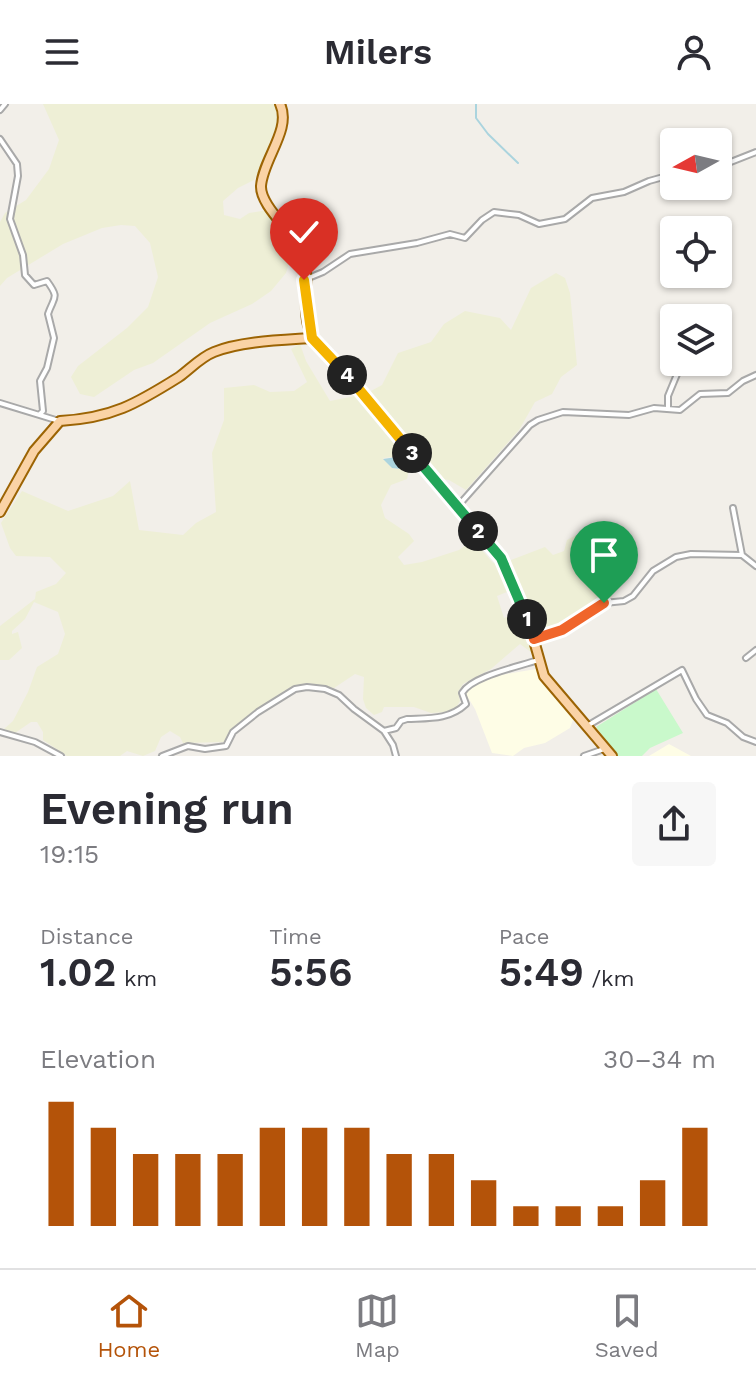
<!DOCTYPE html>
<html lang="en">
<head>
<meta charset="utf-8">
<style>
  body { margin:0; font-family:"Work Sans",sans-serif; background:#f7f7f7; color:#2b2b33; height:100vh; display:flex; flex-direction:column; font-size:30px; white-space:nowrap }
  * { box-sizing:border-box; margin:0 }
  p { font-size:26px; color:#7c7c81 }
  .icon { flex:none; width:44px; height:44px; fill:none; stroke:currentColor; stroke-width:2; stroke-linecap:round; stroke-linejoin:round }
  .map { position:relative; height:652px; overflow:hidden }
  .details { display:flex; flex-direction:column; background:#fff; flex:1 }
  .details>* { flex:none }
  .needle { width:52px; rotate:262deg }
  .buttons { position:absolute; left:660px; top:24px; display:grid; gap:16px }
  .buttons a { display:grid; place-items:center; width:72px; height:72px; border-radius:8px; background:#fff; box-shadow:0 2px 6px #0004; font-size:40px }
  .pin { position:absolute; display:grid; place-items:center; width:68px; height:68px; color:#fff; margin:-82px -34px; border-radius:50% 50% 50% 0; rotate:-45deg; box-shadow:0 0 8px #0007 }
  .pin .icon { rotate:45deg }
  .km { position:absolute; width:40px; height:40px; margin:-20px; border-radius:50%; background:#222; color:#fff; font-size:22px; line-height:40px; text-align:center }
  .round { display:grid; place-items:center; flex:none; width:84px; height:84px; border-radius:8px; background:#f7f7f7 }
  .summary { display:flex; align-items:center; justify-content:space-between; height:136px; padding:0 40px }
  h1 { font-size:44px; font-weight:600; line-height:60px }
  .metrics { display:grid; grid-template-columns:repeat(3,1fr); gap:12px; height:136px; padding:8px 40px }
  .metrics div { display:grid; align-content:center }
  .metrics b { font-size:40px; font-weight:600 }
  .metrics small { font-size:22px; font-weight:400 }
  .metrics p { font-size:22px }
  .chart { height:224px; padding:16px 40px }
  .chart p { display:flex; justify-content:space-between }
  .chart svg { width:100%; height:144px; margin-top:8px; stroke:#b45309; stroke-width:6 }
  header { display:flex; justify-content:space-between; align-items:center; height:104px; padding:0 40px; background:#fff; font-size:36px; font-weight:600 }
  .dock { display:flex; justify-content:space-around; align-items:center; height:112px; border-top:2px solid #e1e1e2; background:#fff; font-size:22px; color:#7c7c81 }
  .dock a { display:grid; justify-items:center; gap:4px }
  .dock .selected { color:#b45309 }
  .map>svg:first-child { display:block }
  .education { fill:#fefde6 }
  .farmland { fill:#eeefd6 }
  .park { fill:#c9f9cb }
  .water { fill:#abd4de }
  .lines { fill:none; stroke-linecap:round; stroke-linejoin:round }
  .stream { stroke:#abd4de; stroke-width:2 }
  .minor-casing { stroke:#a9a9a9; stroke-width:8 }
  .primary-casing { stroke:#9c6404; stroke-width:12 }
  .minor { stroke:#fff; stroke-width:4 }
  .primary { stroke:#fad3a6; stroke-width:8 }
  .split-1-casing { stroke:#fff; stroke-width:16 }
  .split-2-casing { stroke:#fff; stroke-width:16 }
  .split-3-casing { stroke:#fff; stroke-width:16 }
  .split-4-casing { stroke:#fff; stroke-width:16 }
  .split-5-casing { stroke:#fff; stroke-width:16 }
  .split-1 { stroke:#f0652b; stroke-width:10 }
  .split-2 { stroke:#22a559; stroke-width:10 }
  .split-3 { stroke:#22a559; stroke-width:10 }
  .split-4 { stroke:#f5b400; stroke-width:10 }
  .split-5 { stroke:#f5b400; stroke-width:10 }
</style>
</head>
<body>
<header><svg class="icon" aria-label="menu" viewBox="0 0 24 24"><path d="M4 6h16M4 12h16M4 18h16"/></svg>Milers<svg class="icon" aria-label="person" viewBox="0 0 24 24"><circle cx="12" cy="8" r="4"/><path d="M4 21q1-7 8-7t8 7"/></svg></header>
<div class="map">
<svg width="756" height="652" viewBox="0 0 756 652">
  <rect width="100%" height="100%" fill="#f2efe9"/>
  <path class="education" d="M536 565 544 579 575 611 570 624 545 639 524 644 513 652 492 649 475 605 467 592V584L484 574Z
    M669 640 691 652H649Z"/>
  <path class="farmland" d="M43 0H276L278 3V17L259 67 254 76 238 84 223 97 224 111 240 115 249 109 268 106 286 136 290 155 286 169 271 187 252 200 210 219 153 259 134 266 94 293 80 290 71 273 78 262 127 224 148 203 158 173 150 139 135 122 121 121 102 124 63 140 7 174 0 182V118L5 109 26 96 49 65 59 36Z
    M556 169 565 174 570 189 577 261 561 273 552 290 535 298 519 326 466 386 449 376 442 375 369 288 382 281 398 249 431 238 444 220 465 207 500 214 511 226 531 184Z
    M300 240 306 257 330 297 360 291 410 351 383 354 392 364 409 366 407 375 391 381 381 401 385 414 409 430 414 437 398 453 404 461 422 458 459 446 473 436 493 459 504 458 514 485 497 492 504 514 522 507 535 551 520 540 491 565 463 580 458 588 460 597 456 604 447 608 431 609 414 603H384L382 608 374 611 366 604 363 595 364 573 355 570 334 584 308 579 289 584 240 619 224 638 183 639 180 633 170 627 161 633 155 647 143 652 127 647 120 652H67L43 636V628L37 618H31L15 629 4 625 13 617 28 588 37 563 58 550 65 530 58 508 34 498 25 515 12 527V530L18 528 22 544 9 556H0V522L35 495 36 488 56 480 66 469 50 453 16 452 10 444 1 419 22 387 68 407 113 392 130 377 139 426 183 431 196 419 216 408 212 349 224 316V284L254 281 270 288 294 287 307 278 291 245Z
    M576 431 606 440 612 493 595 498 582 509 538 530 511 462V456L545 443 553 451 564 447 567 436Z"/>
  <path class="park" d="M656 585 683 629 650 644 642 652H618L596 623Z"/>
  <path class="water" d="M410 351 418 358 410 366 392 364 383 355Z"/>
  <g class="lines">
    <path class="stream" d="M476 0V14L488 30 518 59"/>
    <defs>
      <path id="minor" d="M0 6 5 0
        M0 35 17 60 18 72 10 115 23 151 25 171 34 181 47 177C60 195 54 192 48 210L54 234 47 264 40 277 43 307 40 310
        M718 63 756 48
        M306 175 323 168 350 150 417 139 450 130 465 134 482 116 494 108 519 111 539 120 565 115 592 94 624 88 649 77 674 70
        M0 299 59 317
        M668 303V292L680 263
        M458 402 530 321 538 316 563 308 629 311 654 304 680 306 700 290 728 289 743 277 756 271
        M733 404 742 451 756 462
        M534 535 562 526 604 499 624 497 633 492 653 467 676 453 691 450 742 451
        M746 554 756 546
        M587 622 682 566 696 595 707 611 727 619 743 633 756 638
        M384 627 393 641 396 652
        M0 628 35 638 61 652
        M162 652 188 642 205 645 226 642 233 628 258 608 295 585 307 583 325 585 339 591 354 605 384 627 396 624 401 617 407 615C429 614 449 616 466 600L462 589C472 572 518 563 538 556
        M584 652 604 645"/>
      <path id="primary" d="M280 0C292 25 263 55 261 82 260 103 296 130 303 151 314 186 291 222 328 249L474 423 501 454 529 519 544 572 612 652
        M0 408 34 347 60 317C112 314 136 300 179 273 190 265 201 253 214 248 241 237 283 236 312 234"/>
    </defs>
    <use href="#minor" class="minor-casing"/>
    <use href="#primary" class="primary-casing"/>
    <use href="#minor" class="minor"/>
    <use href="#primary" class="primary"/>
  </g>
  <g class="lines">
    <defs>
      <path id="split-1" d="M527 515 534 535 562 526 604 499"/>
      <path id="split-2" d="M478 427 501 454 527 515"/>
      <path id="split-3" d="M412 349 478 427"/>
      <path id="split-4" d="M347 271 412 349"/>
      <path id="split-5" d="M304 176 312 234 347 271"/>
    </defs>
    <use href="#split-1" class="split-1-casing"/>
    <use href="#split-2" class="split-2-casing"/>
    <use href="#split-3" class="split-3-casing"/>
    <use href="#split-4" class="split-4-casing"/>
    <use href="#split-5" class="split-5-casing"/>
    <use href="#split-1" class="split-1"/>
    <use href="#split-2" class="split-2"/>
    <use href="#split-3" class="split-3"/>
    <use href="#split-4" class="split-4"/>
    <use href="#split-5" class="split-5"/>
  </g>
</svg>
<div class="buttons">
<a><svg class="needle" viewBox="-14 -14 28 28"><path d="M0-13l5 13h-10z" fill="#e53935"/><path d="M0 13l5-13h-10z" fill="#7c7c81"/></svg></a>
<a><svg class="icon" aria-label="locate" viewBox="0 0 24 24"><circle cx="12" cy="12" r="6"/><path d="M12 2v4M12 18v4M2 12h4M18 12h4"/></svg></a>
<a><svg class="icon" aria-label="layers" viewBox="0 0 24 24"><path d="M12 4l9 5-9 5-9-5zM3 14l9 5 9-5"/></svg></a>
</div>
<div class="pin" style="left:604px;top:499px;background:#1e9e55"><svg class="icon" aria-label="arrive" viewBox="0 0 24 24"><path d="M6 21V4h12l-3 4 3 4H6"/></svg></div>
<div class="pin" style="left:304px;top:176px;background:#d93025"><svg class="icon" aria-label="check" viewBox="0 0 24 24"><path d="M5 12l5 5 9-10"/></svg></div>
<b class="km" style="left:527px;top:515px">1</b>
<b class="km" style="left:478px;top:427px">2</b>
<b class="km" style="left:412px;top:349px">3</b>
<b class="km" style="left:347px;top:271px">4</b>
</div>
<section class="details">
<div class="summary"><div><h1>Evening run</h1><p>19:15</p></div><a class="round"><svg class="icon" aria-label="share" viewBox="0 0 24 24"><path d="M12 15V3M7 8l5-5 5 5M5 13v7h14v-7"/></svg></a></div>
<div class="metrics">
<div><p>Distance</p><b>1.02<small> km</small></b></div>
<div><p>Time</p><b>5:56</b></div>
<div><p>Pace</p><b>5:49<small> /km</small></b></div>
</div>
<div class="chart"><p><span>Elevation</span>30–34 m</p>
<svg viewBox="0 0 160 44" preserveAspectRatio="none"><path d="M5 44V6M15 44V14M25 44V22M35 44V22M45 44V22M55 44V14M65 44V14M75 44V14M85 44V22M95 44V22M105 44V30M115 44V38M125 44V38M135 44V38M145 44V30M155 44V14"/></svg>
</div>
</section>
<nav class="dock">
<a class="selected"><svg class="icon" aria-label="home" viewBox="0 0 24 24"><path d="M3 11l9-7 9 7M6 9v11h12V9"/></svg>Home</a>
<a><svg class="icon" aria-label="map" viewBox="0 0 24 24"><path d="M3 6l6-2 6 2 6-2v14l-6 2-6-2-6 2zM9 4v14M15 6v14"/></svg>Map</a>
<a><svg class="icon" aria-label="saved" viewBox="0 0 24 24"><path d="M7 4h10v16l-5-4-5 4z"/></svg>Saved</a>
</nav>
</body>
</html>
